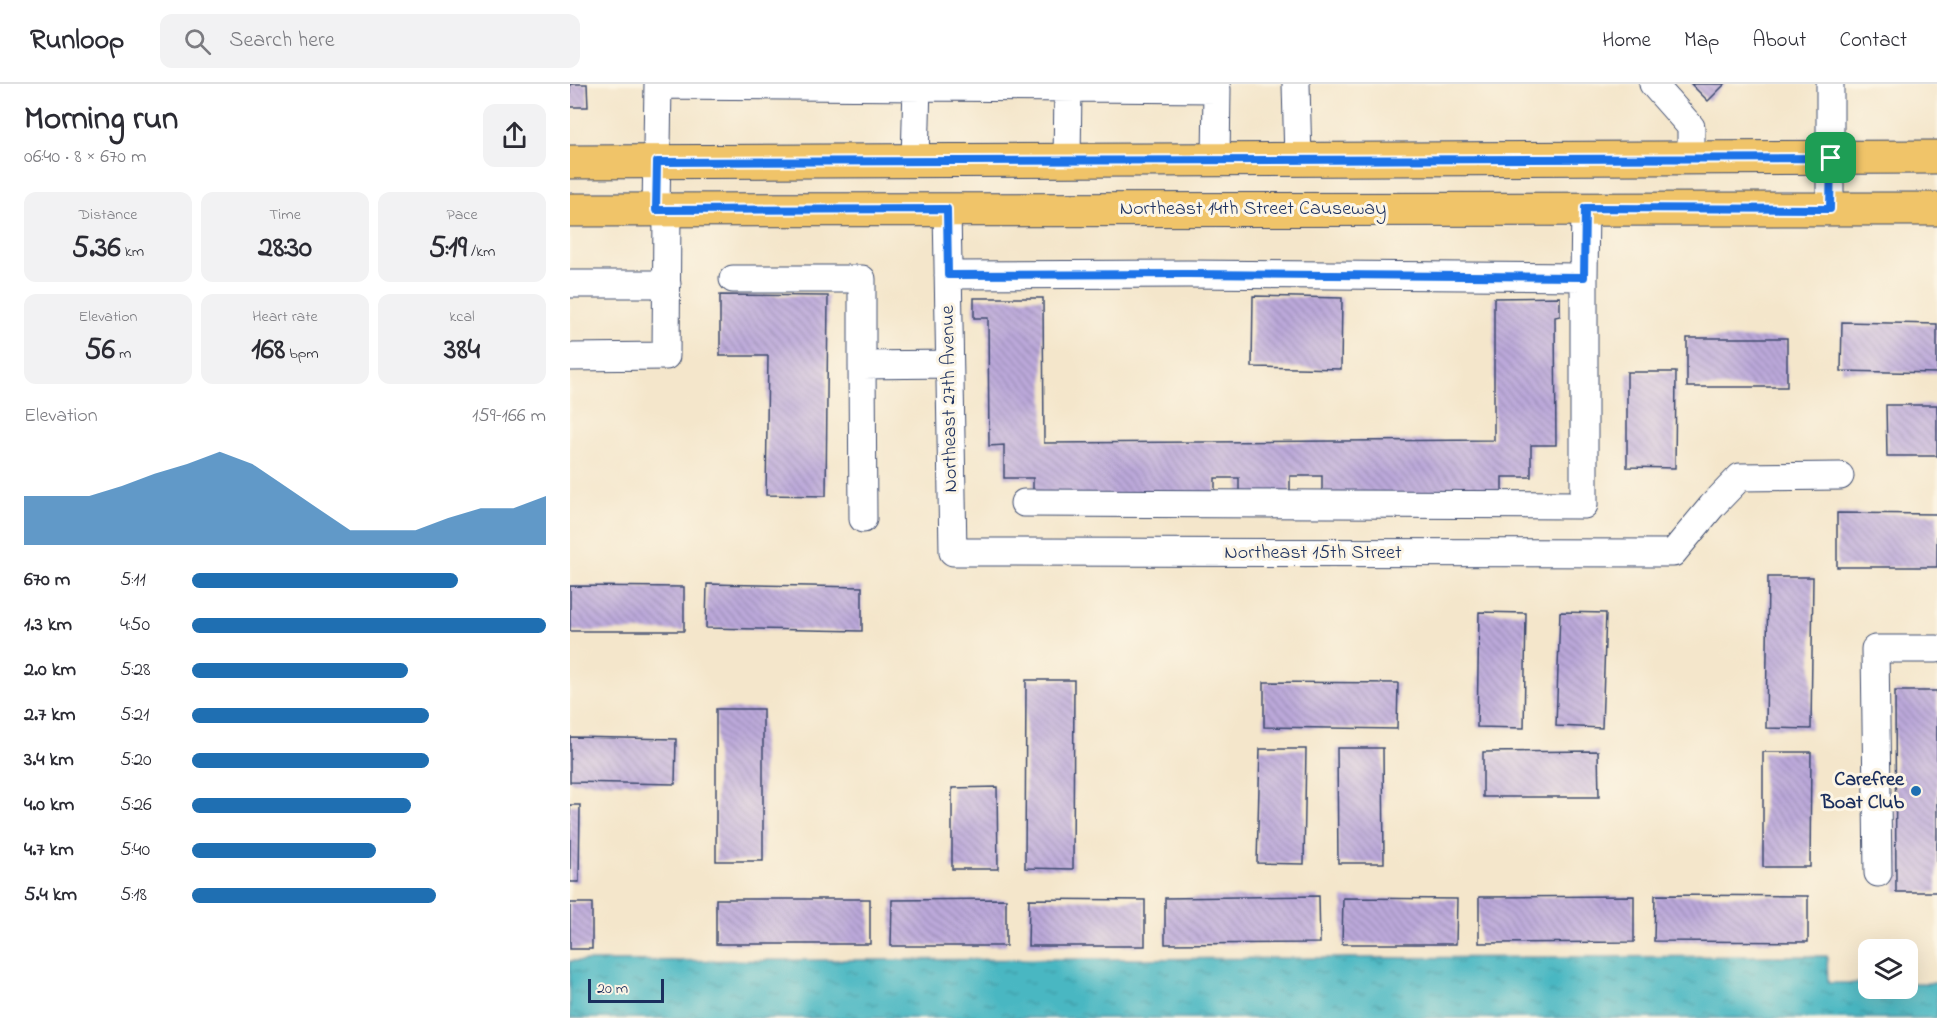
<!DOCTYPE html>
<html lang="en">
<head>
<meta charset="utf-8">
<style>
  body { margin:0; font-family:"Indie Flower",sans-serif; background:#f2f2f3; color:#2b2b33; height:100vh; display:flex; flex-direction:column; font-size:22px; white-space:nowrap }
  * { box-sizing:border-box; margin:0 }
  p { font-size:20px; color:#7c7c81 }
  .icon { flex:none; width:33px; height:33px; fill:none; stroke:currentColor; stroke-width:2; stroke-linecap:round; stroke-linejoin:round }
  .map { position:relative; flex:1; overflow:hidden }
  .drawer { display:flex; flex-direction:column; background:#fff; width:570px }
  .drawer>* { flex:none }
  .controls { position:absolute; left:1288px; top:855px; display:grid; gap:12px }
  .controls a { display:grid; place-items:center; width:60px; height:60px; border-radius:12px; background:#fff; box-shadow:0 6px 24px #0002; font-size:30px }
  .scale { position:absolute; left:18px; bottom:15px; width:76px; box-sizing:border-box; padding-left:6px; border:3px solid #1b2f5e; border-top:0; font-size:16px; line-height:21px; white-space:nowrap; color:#1b2f5e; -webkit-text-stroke:4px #fcf5e5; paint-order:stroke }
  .pin { position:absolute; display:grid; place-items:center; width:51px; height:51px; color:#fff; margin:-26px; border-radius:12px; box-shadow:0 3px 9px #0006 }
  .round { display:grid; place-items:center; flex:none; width:63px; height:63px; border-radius:12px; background:#f2f2f3 }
  .headline { display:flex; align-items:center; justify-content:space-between; height:102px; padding:0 24px }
  h1 { font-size:33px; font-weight:700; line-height:45px }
  .stats { display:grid; grid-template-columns:repeat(3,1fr); gap:9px; height:102px; padding:6px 24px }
  .stats div { display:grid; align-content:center; border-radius:12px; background:#f2f2f3; text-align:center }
  .stats b { font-size:30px; font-weight:700 }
  .stats small { font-size:16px; font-weight:400 }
  .stats p { font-size:16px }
  .chart { height:168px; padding:12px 24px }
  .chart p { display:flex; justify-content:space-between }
  .chart svg { width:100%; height:108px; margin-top:6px; fill:#1f6fb2; opacity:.7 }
  ul { padding:0 24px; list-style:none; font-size:20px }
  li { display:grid; grid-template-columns:96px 72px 1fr; align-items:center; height:45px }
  li i { height:15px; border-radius:8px; background:#1f6fb2 }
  header { display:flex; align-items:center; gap:36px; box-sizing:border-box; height:84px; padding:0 30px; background:#fff; border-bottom:2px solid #e1e1e2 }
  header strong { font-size:28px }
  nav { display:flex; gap:33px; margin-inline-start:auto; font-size:21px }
  .search { width:420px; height:54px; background:#f2f2f3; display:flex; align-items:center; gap:15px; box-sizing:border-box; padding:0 21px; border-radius:12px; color:#7c7c81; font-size:22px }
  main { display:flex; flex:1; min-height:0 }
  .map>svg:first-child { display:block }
  .water { fill:url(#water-ripples); stroke:#327390; stroke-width:1.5 }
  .building { fill:url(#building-back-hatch) }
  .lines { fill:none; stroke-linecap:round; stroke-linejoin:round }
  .minor-casing { stroke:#3c4a6e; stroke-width:29 }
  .major-casing { stroke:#3c4a6e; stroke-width:35 }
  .minor { stroke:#fff; stroke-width:27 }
  .major { stroke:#f0c469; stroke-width:33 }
  .route-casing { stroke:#fff; stroke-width:12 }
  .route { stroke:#1a73e8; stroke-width:8 }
  .poi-dot { fill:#1f6fb2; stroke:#fcf5e5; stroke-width:2 }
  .labels { text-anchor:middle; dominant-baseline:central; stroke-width:6; stroke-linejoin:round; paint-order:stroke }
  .street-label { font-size:20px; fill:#1b2f5e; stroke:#fcf5e5 }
  .poi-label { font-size:20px; font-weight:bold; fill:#1b2f5e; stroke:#fcf5e5; text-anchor:end }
</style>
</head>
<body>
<header>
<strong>Runloop</strong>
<div class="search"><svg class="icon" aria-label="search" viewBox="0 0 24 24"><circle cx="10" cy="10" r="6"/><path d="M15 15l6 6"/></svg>Search here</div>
<nav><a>Home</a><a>Map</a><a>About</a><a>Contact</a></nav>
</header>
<main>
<section class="drawer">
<div class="headline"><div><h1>Morning run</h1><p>06:40 · 8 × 670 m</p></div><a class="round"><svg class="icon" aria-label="share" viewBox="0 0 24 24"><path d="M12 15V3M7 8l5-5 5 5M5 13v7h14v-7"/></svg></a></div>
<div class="stats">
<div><p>Distance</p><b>5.36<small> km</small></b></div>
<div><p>Time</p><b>28:30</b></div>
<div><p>Pace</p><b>5:19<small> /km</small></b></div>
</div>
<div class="stats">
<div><p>Elevation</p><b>56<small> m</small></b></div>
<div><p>Heart rate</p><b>168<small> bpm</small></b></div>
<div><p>kcal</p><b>384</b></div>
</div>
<div class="chart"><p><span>Elevation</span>159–166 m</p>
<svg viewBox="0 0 160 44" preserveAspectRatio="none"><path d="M0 44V24L10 24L20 24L30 20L40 15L50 11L60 6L70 11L80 20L90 29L100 38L110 38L120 38L130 33L140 29L150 29L160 24V44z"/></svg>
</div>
<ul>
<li><b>670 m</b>5:11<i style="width:75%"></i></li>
<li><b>1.3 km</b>4:50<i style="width:100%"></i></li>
<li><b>2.0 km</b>5:28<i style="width:61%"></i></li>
<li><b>2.7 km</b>5:21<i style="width:67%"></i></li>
<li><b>3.4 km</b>5:20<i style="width:67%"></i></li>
<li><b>4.0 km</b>5:26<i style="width:62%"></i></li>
<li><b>4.7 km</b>5:40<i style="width:52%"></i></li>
<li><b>5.4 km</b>5:18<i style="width:69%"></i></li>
</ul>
</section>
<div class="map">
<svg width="1367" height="934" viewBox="0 0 1367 934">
  <defs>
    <pattern id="water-ripples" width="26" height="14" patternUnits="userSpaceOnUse" patternTransform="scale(1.5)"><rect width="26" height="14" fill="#49b7c2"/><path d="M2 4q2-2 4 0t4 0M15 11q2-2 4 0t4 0" fill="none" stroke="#3c95a1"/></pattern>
    <pattern id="building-back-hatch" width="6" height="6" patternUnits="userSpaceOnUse" patternTransform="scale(1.5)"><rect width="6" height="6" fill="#bca9da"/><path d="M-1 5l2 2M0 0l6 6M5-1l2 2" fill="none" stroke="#988ab4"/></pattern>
  </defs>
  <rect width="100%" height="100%" fill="#fcf5e5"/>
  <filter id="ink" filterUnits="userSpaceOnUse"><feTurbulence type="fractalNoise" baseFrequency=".0167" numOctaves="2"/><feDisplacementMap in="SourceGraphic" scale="12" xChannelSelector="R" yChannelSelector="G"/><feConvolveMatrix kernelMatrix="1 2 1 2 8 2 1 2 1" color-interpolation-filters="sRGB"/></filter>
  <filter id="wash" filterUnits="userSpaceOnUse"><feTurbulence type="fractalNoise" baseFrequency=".008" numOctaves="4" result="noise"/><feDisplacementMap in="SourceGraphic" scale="24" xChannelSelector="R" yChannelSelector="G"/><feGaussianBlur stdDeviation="1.35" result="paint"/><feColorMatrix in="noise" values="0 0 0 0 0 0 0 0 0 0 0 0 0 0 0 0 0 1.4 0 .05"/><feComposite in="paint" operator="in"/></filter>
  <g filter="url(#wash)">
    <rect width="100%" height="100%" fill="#f4e6cb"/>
    <path class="water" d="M1257 872 1258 899H1299V904H1338V899H1367V934H0V877Z"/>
    <g id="blocks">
      <path class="building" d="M0 0H17L18 23H0Z
        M1121 0H1155L1138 17Z
        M150 211 258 212 256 412 196 411 198 272H150Z
        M683 212 772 214 771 285 682 283Z
        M990 213V232L985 233 986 361H961V393H932V412L752 413V392H720V416H669V394H645V412L463 413V394H434V361L419 362 418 234H404V214H473L474 359 924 356V214Z
        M1272 238 1367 240V289L1271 287Z
        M1117 254H1217V303H1117Z
        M1057 288H1106L1105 384 1057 383Z
        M1316 321H1367V372H1317Z
        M1267 429 1367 430V483H1267Z
        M1198 493H1243L1241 645 1196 644Z
        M137 500 292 503V547L136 544Z
        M0 502 114 503V547H0Z
        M909 528 956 529 954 644 907 643Z
        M990 528 1036 529 1032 644 986 642Z
        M456 596H504L503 785 455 784Z
        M694 598 828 599 827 645 694 643Z
        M1325 607H1367V808H1326Z
        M146 625H193V777H146Z
        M0 653 106 655 105 700 0 698Z
        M767 664H813L814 779H768Z
        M690 665H736L734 780 687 779Z
        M1028 667 1029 713H913V668Z
        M1193 668H1241L1240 783H1193Z
        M427 703 428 785H382V704Z
        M0 721H10L9 798H0Z
        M1085 811 1238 812V858L1084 857Z
        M749 812 750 859 595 860V814Z
        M1064 812V858L909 859V813Z
        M773 814 887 815 886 860H772Z
        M146 815H300V860H146Z
        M436 815V862H321L322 816Z
        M459 815 575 816V862H458Z
        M0 819H22V865H0Z"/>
    </g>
  </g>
  <g filter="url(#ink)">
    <use href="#blocks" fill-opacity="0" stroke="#3c4a6e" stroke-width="1.5"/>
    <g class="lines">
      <defs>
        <path id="minor" d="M726 0 728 76
          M1083 0 1121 43V74
          M1260 0V125
          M88 1 647 5 646 76
          M345 77 347 0
          M497 77 498 4
          M377 125 383 468 1103 469 1142 422 1170 393 1270 392
          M86 126 88 0
          M378 191 618 190 1014 193 1015 125
          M163 195H292V281
          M0 200H97
          M0 273 96 272 97 126
          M454 419 1014 421V193
          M293 435 292 281 379 280
          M1308 789 1305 565H1367"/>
        <path id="major" d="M0 78 1367 73
          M0 126 1367 125"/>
      </defs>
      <use href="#minor" class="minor-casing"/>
      <use href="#major" class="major-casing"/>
      <use href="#minor" class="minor"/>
      <use href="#major" class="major"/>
    </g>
  </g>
  <g class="lines" filter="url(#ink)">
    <defs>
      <path id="route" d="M1261 74 1260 125 1015 124 1014 193 618 190 378 191 377 125 86 126 87 78Z"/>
    </defs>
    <use href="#route" class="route-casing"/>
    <use href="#route" class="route"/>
  </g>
  <circle class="poi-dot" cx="1346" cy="707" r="6"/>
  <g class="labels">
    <g class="street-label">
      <text x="683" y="125">Northeast 14th Street Causeway</text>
      <text transform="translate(380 315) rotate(-91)">Northeast 27th Avenue</text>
      <text x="743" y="469">Northeast 15th Street</text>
    </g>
    <g class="poi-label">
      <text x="1334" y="696">Carefree<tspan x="1334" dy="23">Boat Club</tspan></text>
    </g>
  </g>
</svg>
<div class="controls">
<a><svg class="icon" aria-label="layers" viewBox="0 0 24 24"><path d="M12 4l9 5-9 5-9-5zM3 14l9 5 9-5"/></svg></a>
</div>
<div class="scale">20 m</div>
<div class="pin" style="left:1261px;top:74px;background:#1e9e55"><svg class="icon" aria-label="arrive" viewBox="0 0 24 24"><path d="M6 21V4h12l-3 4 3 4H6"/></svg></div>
</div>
</main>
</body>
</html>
